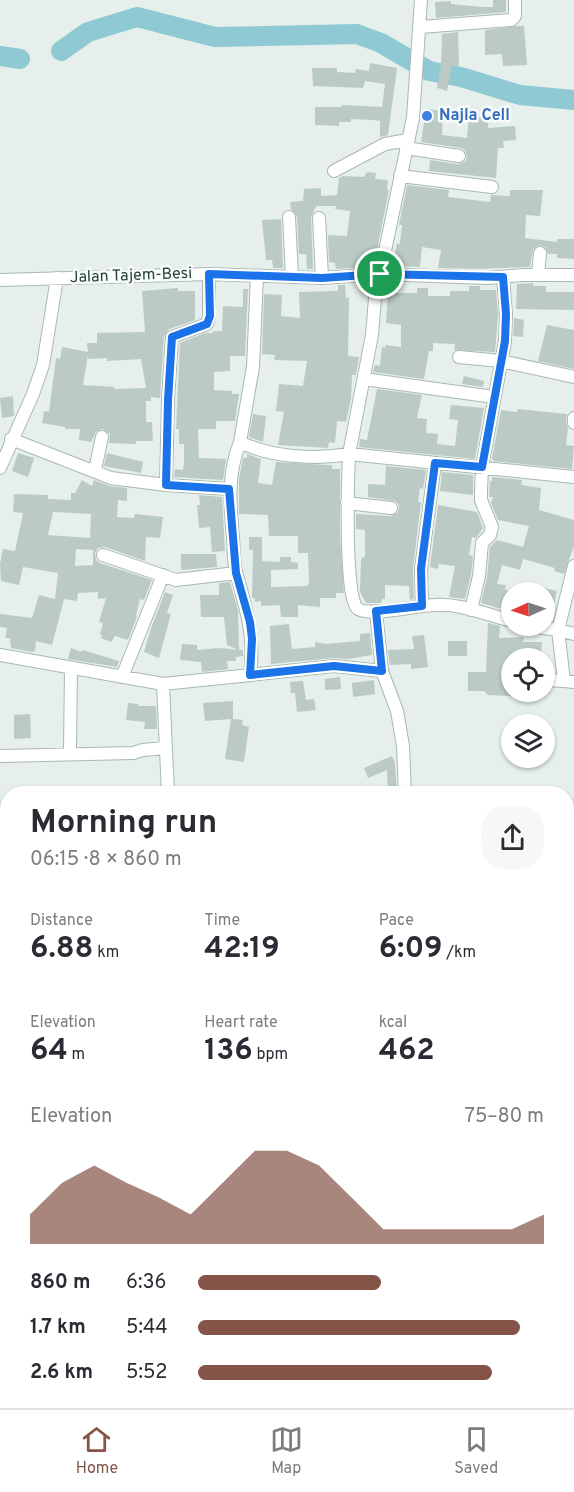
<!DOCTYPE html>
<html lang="en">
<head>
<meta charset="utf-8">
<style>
  body { margin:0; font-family:Overpass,sans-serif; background:#f7f7f7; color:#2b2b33; height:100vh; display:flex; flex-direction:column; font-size:22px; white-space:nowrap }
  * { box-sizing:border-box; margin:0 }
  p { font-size:20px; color:#7c7c81 }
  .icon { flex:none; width:33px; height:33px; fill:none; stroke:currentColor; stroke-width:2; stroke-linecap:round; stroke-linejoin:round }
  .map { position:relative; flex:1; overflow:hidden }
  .details { position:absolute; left:0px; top:786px; width:574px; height:622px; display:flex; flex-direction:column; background:#fff; border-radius:24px 24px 0 0; box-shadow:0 2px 4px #0004 }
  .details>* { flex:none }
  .needle { width:39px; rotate:267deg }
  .tools { position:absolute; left:501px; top:582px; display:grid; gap:12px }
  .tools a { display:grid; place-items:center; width:54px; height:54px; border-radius:50%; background:#fff; box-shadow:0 2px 4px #0004; font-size:30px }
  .pin { position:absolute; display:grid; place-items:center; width:51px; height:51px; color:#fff; margin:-26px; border:3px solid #fff; border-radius:50%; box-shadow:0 2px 6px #0007 }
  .round { display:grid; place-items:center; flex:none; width:63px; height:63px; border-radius:24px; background:#f7f7f7 }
  .headline { display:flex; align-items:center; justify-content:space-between; height:102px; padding:0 30px }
  h1 { font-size:33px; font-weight:700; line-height:45px }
  .figures { display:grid; grid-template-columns:repeat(3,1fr); gap:9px; height:102px; padding:6px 30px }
  .figures div { display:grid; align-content:center }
  .figures b { font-size:30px; font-weight:700 }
  .figures small { font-size:16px; font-weight:400 }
  .figures p { font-size:16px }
  .chart { height:168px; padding:12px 30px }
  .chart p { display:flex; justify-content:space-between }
  .chart svg { width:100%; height:108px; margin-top:6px; fill:#855347; opacity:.7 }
  ul { padding:0 30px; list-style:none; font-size:20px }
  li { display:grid; grid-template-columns:96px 72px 1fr; align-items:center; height:45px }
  li i { height:15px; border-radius:8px; background:#855347 }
  .menu { display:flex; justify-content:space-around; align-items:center; height:84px; border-top:2px solid #e1e1e2; background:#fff; font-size:16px; color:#7c7c81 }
  .menu a { display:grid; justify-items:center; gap:3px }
  .menu .selected { color:#855347 }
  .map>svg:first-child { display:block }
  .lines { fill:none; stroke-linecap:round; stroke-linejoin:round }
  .stream { stroke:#8ec9d4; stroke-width:3 }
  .river { stroke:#8ec9d4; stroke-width:20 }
  .building { fill:#bbcac4; fill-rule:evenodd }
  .minor-casing { stroke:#a8b8b2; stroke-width:14 }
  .minor { stroke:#fff; stroke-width:12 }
  .route-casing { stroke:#fff; stroke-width:12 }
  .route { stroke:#1a73e8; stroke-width:8 }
  .shop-dot { fill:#3f7fe0; stroke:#f7fbf9; stroke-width:2 }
  .labels { text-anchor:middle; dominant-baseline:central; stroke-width:5; stroke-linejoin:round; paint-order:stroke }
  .shop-label { font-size:16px; font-weight:bold; fill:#366cbe; stroke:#f7fbf9; text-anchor:start }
  .street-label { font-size:16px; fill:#24423a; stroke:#f7fbf9 }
</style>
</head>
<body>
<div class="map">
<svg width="574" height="1408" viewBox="0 0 574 1408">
  <rect width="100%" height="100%" fill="#e6efeb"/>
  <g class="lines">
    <path class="stream" d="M567 1386 574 1390
      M128 1403 131 1401"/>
    <path class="river" d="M61 51 88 32 137 17 215 37 357 34 381 43 429 71 461 77 520 95 574 100
      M0 56 20 59"/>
  </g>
  <path class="building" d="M493 0H506V12L436 18 435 2 451 1V4L482 7H493Z
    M517 26H524L527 65 503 66 502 54 485 55V30Z
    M458 32 459 66H452L447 91 437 88 441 65 442 34Z
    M370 63 397 68 388 135 380 137V121L373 120 351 119V122H339V126L315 125V107H342V105L382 107 385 84 365 81 363 88 313 86 312 68H337V72L355 73 356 69 369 71Z
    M426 109 443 111 442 135 467 138 469 116 489 118 488 128 515 126 516 140 503 141 504 148H498L496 178 429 171 430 160 458 164 465 162 467 157 465 150 461 148 421 142Z
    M367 172 376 173 375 179 388 180 387 189 389 190 375 260 368 258V267L336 269 335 263 329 262 328 235 347 236 350 211 335 209 336 206H316L311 218 313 269H307L306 254H299L297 217 291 209 290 202 303 201 304 189 321 188V196L337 195 339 178 343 176 364 177Z
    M407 185 449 190 448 197 490 202 491 195 510 196V190H543L540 216 526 215 525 238 557 242V239H574V259L557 258V254H548L545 247 540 245 533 249 530 267 476 269 438 268 441 250 422 247 420 267 393 266 397 243 400 244 402 225H399Z
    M281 219 283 268H273L272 260H266L262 220Z
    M533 283V286H546V292H574V310L516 309 517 284Z
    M338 285H345L346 298 349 297 348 356 359 357 356 375H352L351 399 346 422 337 421 335 443 329 442 328 448 278 445 284 412 276 411 279 384 303 386 307 361 274 360 275 355 262 354 264 294 282 295 281 316 300 318 299 292 335 291H338Z
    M469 286H480V290H496L498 315 495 352 454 350 455 344 433 343V351H429L424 379 373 372 375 365 380 366 382 347 385 348V345L401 347V325L386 323 388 293H417V288H428V296H450V291H469Z
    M178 288V291H195V320L169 329 164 336 160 398 151 397V401H146V422H152L153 441H136V444L109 443 110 434 103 429 96 432 91 442 79 440 80 429H65V427L42 423 44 411 49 412 56 358 60 359 62 347 88 352 87 343H97V333L145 332 142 291ZM88 355V359L107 358V361L141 359 146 388 114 389V387L83 385Z
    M243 289H248L245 356H230V371L214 372V390L232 391V394H239L235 421H216V429H198L199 458 226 459 223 480 174 477 175 469 183 470 184 464V444H179V429H176L180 343 205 333H213V331H222L223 306 243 307Z
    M514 318 524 320 523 337 513 336Z
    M547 325 574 330V369L538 361Z
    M464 376 484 381 483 387 462 384Z
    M377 389 422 395 417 418 427 419 426 433 438 434 437 444 455 446 458 420 449 419 451 405 484 408 475 459 359 447 360 439 367 440Z
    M13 396 14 416 2 418 0 398Z
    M517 409 567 414 566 423 568 429 566 445 574 446 572 469 494 461 492 458 501 410 517 412Z
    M253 414 266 416 263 442 249 437Z
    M18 453 34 458 28 477 12 471Z
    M107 453 143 462 141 473 104 466Z
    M247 454 261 459 258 483 272 485 276 462 327 465H332V469H340V536L344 593H336V598H320V607L298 605V617H281L280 605 261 606V601L255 602V598H252L253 550H249V537H262V561L280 562V557H291V562L298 563V569L271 570V587L307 586 309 583 308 553H298V536H269L268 515 239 514V479L243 458H247Z
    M386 466 426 470 423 489 420 488 418 502H421L413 568 414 599 410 600 409 586 385 585V599H382L381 603H366L360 592 361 559 365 556V530L356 529V514L391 516 398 512 399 505 395 501 368 497V484L385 485Z
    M442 472 473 475V495L440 491Z
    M492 477 522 480 521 485 541 488 539 510 574 520V546L564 574 554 571 555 568 523 559 520 570 502 565 497 584 506 585 505 590 512 591V612L481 603 487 577 490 547 497 540 523 547 529 526 498 520 491 503 493 497H489L490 481H492Z
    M82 480 92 486 94 480 110 486 127 488V501L118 500 117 517 134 518 135 514 163 517 160 538 146 537 145 561 105 547 98 548 95 553 96 560 100 563 152 580 144 600 140 599 136 616 137 617 128 640 115 636 111 642 101 638 102 635 100 634 103 623 99 622 106 598 98 599V592L78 593 77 601 64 599 52 645 36 641 35 651 32 652 11 648 10 638H5L7 628 0 627V614L32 618 39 595 55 599 58 573 23 567 19 585 1 581 0 564 3 549 15 551 23 513 13 512 14 494 48 495V499L71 500V493H75ZM53 512 91 514 90 538 48 535ZM76 549 93 550V565L75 566Z
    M199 495 222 497 225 551 212 552 210 527 199 528 197 505H200Z
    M438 505 477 512 483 528 476 538 472 537 469 555 473 556 471 575 465 599 449 597 455 566 439 564 438 569 430 567Z
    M181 554H216L217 567 181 570Z
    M230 582 238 610 239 650 227 645 224 617H201L200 595H219V583Z
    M544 588 557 591 552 612 544 610Z
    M165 592 173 595 167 613 171 614 159 658 144 652 150 631Z
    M488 623 500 626 499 638 524 637 523 642H542L541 658H512L511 696 488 695 484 691H468V672H486Z
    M289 624 292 649 315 647V642L326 644 360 641V634L370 633 372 655 348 659 333 658 271 664 270 626Z
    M424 635 428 667 411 669V664L390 665 388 650 414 649 412 636Z
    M448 641H467V656H448Z
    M182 644 197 645V650L218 648 243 650V656L236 657V661H227L228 669 202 672 201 662 180 660Z
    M71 648 82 652 83 650 119 661 117 667 68 659Z
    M340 677 341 689 325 690V679Z
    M374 680 375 694 353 697 352 683Z
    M303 681 306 700 314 699 316 710 297 712 295 693H291L290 682Z
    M233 701V719L243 720 242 725 249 727 244 762 225 759 231 719 205 721 203 703Z
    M128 703 138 704V706H156L157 729H144L145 722 126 720Z
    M30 714 31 738 14 739V715Z
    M392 756 395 763 397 794H388L387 770 368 778 364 768Z"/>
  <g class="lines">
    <defs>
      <path id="minor" d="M421 27 511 20 515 16V0
        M406 148 459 156
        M334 171 385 144 408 140
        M400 176 492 187
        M289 217 292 276
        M319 218 322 278
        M538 275 540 253
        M0 280 209 274 322 278 380 274 487 278 522 275H574
        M459 357 501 361 574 377
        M364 379 494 397
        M574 418V423
        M11 439 111 478 166 485 229 489
        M240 442 253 367 257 276
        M0 468 33 394 43 365 57 278
        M95 470 102 437
        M166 485 168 400 172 337 207 324 209 316V274
        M347 503 391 508
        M103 555 176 580 236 573
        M422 606 421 569 435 463
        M471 610 479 576 482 543 490 535 492 527 481 500V491L482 467 505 341 506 314 503 277
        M376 611 382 671 397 711 403 746 405 794
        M512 621C487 615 461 603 435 605 418 605 371 617 358 609 344 600 348 475 349 454L574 477
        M530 626 558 630 574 566
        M574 634 558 630 564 681 574 682
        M0 655 163 684
        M250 675 334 666 382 671
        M122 677 163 575
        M544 680 564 681
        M70 749 71 669
        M0 756 133 753 143 750 165 748
        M168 794 163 684 250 675C255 634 247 614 237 575 233 564 234 550 233 538 230 504 227 475 240 442 270 457 315 460 349 454L372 335 375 298 413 118 421 0
        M567 895H574
        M0 938 8 937
        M567 1318 574 1317
        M107 1401 118 1408
        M48 1408 51 1401
        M196 1408 223 1401"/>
    </defs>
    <use href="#minor" class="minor-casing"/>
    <use href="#minor" class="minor"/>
  </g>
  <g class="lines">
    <defs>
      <path id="route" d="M209 274 322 278 380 274 503 277 506 314 505 341 482 467 435 463 421 569 422 606 376 611 382 671 334 666 250 675 252 639 250 622 236 573 229 489 166 485 168 400 172 337 207 324 210 316Z"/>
    </defs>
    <use href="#route" class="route-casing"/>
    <use href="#route" class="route"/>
  </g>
  <circle class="shop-dot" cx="427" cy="116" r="6"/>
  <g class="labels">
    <g class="shop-label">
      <text x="439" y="116">Najla Cell</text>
    </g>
    <g class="street-label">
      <text transform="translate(131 276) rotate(-2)">Jalan Tajem-Besi</text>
    </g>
  </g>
</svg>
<div class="tools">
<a><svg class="needle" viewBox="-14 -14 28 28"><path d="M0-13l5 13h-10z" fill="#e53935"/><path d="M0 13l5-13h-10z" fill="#7c7c81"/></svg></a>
<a><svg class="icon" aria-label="locate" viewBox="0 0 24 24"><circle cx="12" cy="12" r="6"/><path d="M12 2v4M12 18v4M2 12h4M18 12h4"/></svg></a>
<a><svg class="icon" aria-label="layers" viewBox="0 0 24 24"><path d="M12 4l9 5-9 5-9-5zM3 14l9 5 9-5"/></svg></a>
</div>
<div class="pin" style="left:380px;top:274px;background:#1e9e55"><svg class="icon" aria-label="arrive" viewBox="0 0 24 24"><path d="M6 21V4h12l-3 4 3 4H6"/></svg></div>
<section class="details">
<div class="headline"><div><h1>Morning run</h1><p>06:15 · 8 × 860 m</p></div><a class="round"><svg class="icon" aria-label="share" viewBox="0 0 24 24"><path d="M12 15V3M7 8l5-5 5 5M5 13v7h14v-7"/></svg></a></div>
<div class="figures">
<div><p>Distance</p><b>6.88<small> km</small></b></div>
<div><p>Time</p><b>42:19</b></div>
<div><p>Pace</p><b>6:09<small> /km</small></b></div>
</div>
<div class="figures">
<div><p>Elevation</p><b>64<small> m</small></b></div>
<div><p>Heart rate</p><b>136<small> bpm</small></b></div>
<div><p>kcal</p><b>462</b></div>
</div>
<div class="chart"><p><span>Elevation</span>75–80 m</p>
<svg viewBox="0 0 160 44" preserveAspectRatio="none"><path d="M0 44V32L10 19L20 12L30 19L40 25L50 32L60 19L70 6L80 6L90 12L100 25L110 38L120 38L130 38L140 38L150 38L160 32V44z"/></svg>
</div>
<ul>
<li><b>860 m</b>6:36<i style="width:53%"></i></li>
<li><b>1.7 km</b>5:44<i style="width:93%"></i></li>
<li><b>2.6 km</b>5:52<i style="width:85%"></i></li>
</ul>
</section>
</div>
<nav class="menu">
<a class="selected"><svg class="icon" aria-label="home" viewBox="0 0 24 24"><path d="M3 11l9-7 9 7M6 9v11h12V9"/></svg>Home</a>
<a><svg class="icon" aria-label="map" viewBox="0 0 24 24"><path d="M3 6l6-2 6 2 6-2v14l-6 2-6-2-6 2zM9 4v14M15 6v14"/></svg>Map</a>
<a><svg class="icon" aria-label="saved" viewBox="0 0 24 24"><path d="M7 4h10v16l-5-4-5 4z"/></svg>Saved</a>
</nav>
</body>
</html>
